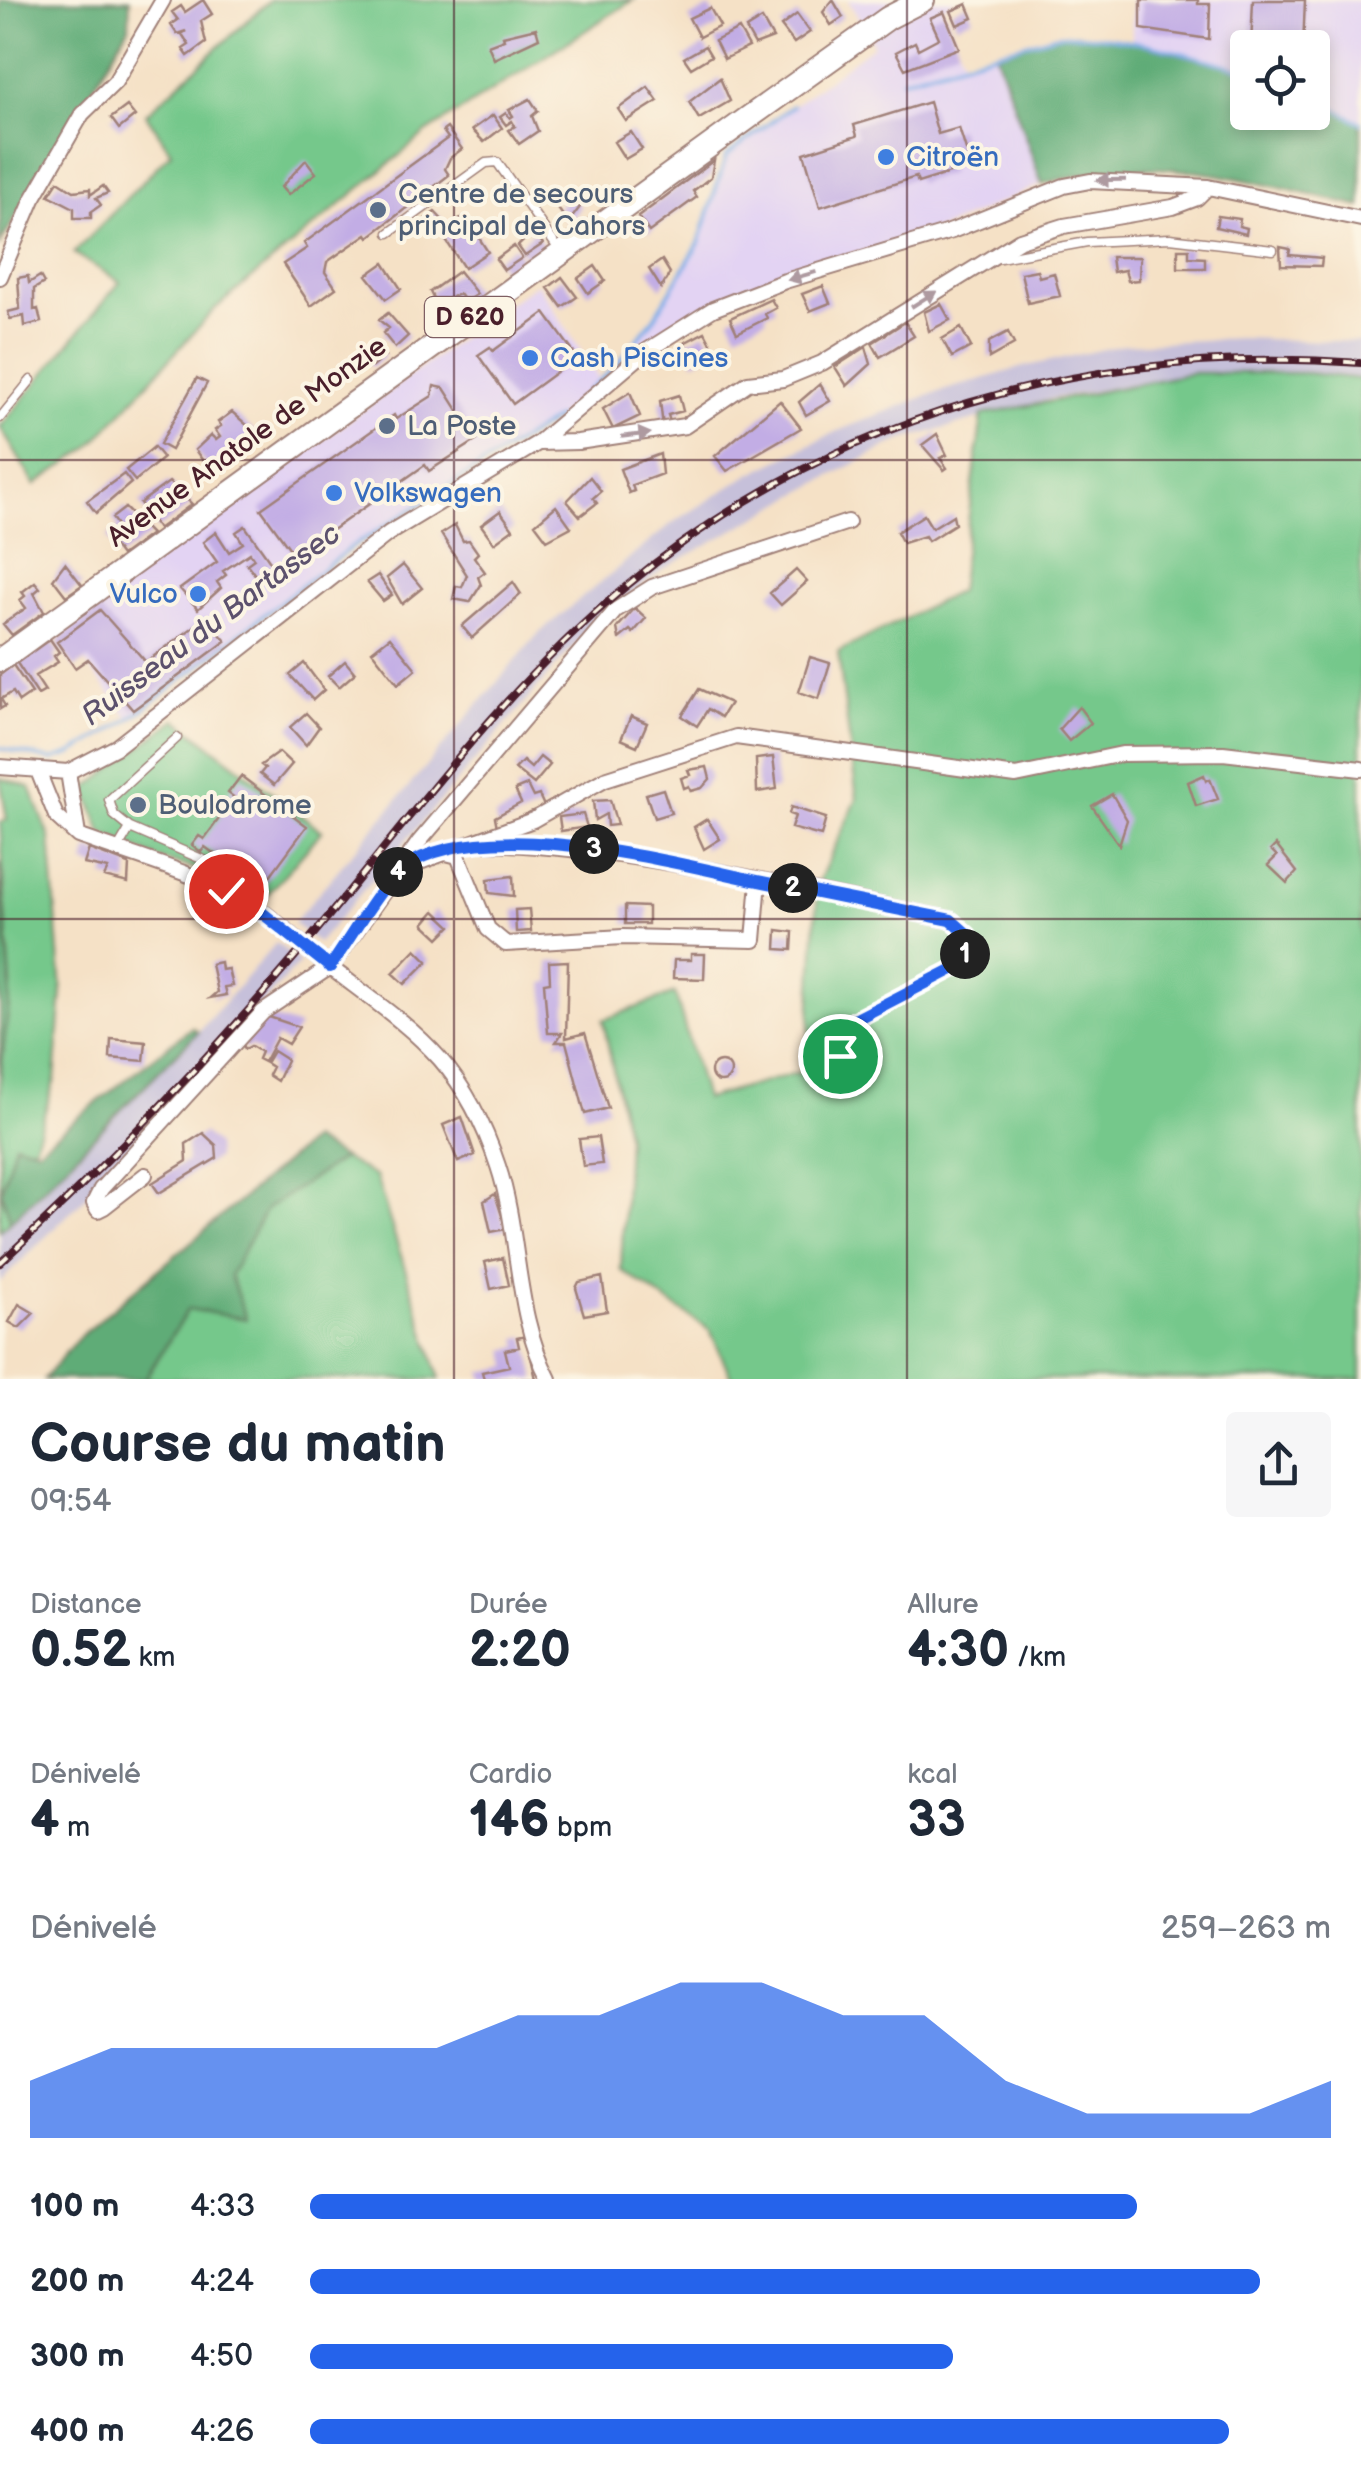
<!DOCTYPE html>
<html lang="fr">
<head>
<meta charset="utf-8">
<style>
  body { margin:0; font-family:"Balsamiq Sans",sans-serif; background:#f6f6f7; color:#1f2937; height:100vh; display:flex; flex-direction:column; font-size:38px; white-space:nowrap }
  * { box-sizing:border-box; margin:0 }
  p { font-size:32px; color:#747a83 }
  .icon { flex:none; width:55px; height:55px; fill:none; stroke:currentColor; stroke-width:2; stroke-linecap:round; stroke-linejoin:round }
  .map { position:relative; height:1379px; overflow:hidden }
  .side { display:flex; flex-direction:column; background:#fff; flex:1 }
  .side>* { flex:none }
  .controls { position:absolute; left:1230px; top:30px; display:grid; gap:20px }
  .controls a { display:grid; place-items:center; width:100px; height:100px; border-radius:10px; background:#fff; box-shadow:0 5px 15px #0003; font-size:50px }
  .pin { position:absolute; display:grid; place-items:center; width:85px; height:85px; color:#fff; margin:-42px; border:5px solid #fff; border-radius:50%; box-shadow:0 2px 10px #0007 }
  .km { position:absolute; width:50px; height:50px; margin:-25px; border-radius:50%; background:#222; color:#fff; font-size:28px; line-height:50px; text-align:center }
  .round { display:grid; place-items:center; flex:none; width:105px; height:105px; border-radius:10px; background:#f6f6f7 }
  .headline { display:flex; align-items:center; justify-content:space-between; height:170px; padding:0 30px }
  h1 { font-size:55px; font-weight:800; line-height:75px }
  .stats { display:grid; grid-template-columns:repeat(3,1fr); gap:15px; height:170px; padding:10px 30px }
  .stats div { display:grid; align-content:center }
  .stats b { font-size:50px; font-weight:800 }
  .stats small { font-size:28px; font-weight:400 }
  .stats p { font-size:28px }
  .chart { height:280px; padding:20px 30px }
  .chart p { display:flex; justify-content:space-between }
  .chart svg { width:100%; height:180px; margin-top:10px; fill:#2563eb; opacity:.7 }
  ul { padding:0 30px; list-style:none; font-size:32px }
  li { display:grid; grid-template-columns:160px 120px 1fr; align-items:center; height:75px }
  li i { height:25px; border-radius:12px; background:#2563eb }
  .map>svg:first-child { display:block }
  .built { fill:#e3d3f3 }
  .industrial { fill:#c6c0da }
  .green { fill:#74c88b; stroke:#5f745b; stroke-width:2.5 }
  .forest { fill:#5fac77; stroke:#546651; stroke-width:2.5 }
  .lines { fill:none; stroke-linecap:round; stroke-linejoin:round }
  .stream { stroke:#7dade8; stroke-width:4 }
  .building { fill:#c2ade5 }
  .lane-casing { stroke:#a08078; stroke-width:11 }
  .street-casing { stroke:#a08078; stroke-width:18 }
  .primary-casing { stroke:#a08078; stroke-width:26 }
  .lane { stroke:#fff; stroke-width:8 }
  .street { stroke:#fff; stroke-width:14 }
  .primary { stroke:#fff; stroke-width:22 }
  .rail-casing { stroke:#4a1f2b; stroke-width:8 }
  .rail { stroke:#fcf5e5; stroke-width:4; stroke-dasharray:11; stroke-linecap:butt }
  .oneway { fill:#ae9aa0 }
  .route-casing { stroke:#fff; stroke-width:20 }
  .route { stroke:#2563eb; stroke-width:12 }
  .grid { fill:none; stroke:#4a1f2b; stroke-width:2.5; stroke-opacity:0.55 }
  .shop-dot { fill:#3f7fe0; stroke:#fcf5e5; stroke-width:4 }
  .service-dot { fill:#5c6f8a; stroke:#fcf5e5; stroke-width:4 }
  .labels { text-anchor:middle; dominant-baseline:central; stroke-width:8; stroke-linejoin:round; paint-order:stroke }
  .shield { fill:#fcf5e5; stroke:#7f5f63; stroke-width:2.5 }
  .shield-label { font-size:25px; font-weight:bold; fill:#4a1f2b }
  .shop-label { font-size:28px; fill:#366cbe; stroke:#fcf5e5; text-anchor:start }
  .service-label { font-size:28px; fill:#4e5e75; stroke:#fcf5e5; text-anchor:start }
  .street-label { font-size:28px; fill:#4a1f2b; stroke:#fcf5e5 }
  .water-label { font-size:30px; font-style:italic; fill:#5c516d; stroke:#fcf5e5 }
</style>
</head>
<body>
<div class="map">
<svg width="1361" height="1379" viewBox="0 0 1361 1379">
  <rect width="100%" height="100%" fill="#fcf5e5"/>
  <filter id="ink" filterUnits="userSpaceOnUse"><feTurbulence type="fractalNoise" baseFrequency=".01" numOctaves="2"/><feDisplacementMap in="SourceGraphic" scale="20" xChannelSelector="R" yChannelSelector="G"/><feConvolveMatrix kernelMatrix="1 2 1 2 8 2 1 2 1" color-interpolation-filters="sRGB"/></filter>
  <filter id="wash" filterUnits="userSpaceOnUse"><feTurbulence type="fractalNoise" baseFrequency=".0048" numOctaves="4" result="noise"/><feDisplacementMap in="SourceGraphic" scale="40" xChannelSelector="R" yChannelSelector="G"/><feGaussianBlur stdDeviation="2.25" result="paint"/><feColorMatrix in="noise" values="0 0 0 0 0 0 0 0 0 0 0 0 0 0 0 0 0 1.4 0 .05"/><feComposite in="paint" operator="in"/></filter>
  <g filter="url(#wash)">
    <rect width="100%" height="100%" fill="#f5e1c6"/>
    <path class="built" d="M848 0H956L942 7 964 62 996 54 1042 184 942 228 727 295 621 359 655 317 699 243 726 156 874 45Z
      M1132 0H1361V123L1313 96 1312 48H1248L1247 71 1132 41Z
      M537 283 600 381 561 415 349 549 130 719 61 632Z"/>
    <path class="industrial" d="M1239 338 1361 342V379L1308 373H1193L1054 398 899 441 825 479 662 570 620 602 570 650 318 943 293 923 538 634 671 524 750 474 835 432 928 395 1023 367 1126 344Z
      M276 943 300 962 83 1200 0 1282V1231L198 1032Z"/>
    <path class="green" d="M270 0H633L426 133 216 308 89 448 35 485 0 427 120 282 74 253 171 152 146 114Z
      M1193 373H1308L1361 379V1379H732L710 1330 621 1270 627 1138 603 1020 675 993 705 1099 807 1070 818 883 857 799 838 652 959 591 982 415Z
      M176 719 322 831 264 898 236 879 159 859 102 833 86 789Z
      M0 778 30 787 50 837 62 992 55 1079 34 1147 15 1144 1 1192 11 1221 0 1231V1079L11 985 0 822 7 820Z
      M343 1158 376 1177 440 1379H145L188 1309 229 1275 266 1209Z"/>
    <path class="forest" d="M0 0H130L129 27 0 244Z
      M1076 34 1127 40 1247 71 1248 112H1312L1313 96 1361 123V207C1280 189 1194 161 1110 170 1088 172 1064 179 1042 184L996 54 1057 35Z
      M0 862 11 985 0 1079Z
      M192 1027 198 1032 11 1221 1 1192 15 1143 38 1149Z
      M311 1140 343 1158 266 1209 230 1275 246 1319 188 1309 145 1379H44L77 1339Z"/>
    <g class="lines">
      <path class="stream" d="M903 79 1057 35C1121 32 1186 55 1248 71
        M1312 96 1361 123
        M587 392 615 367 655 317 699 243 726 156 792 106
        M0 748 52 760 71 754 130 719 349 549 557 418"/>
    </g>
    <g id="blocks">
      <path class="building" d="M203 0 212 14 201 21 206 43 188 56 183 49 189 45 182 34 186 31 177 34 171 25 178 20 172 12 181 6 185 12Z
        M833 0 843 17 831 25 823 12Z
        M1141 0H1198V4H1210L1209 39 1141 29Z
        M1253 0H1305L1303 48H1251Z
        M967 4 973 18 957 25 951 11Z
        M710 8 720 26 699 37 689 18Z
        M944 12 959 48 905 69 896 52 915 42 918 49 939 38 930 18Z
        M797 14 810 32 794 43 781 26Z
        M762 19 773 38 755 45 746 29Z
        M536 28 539 38 494 59 488 45 504 39 503 36Z
        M739 29 749 47 724 59 715 41Z
        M705 46 711 56 691 68 684 58Z
        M720 78 730 101 699 119 689 102Z
        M648 87 658 101 626 121 618 109Z
        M530 99 538 111 532 116 538 131 519 144 509 130 515 126 512 121 506 125 500 117 506 113 510 118 513 116 509 110Z
        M929 102 938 134 959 128 969 160 948 166 950 173 918 183 916 177 820 207 804 153 857 136 854 125Z
        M127 106 135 116 119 129 111 118Z
        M493 115 502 128 484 142 472 130Z
        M447 128 462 149 450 158 445 169 449 175 369 237 367 234 327 262 325 272 336 288 311 306 283 264 307 248 304 243 448 138 443 131Z
        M631 132 642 149 625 159 614 142Z
        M306 160 316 173 288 195 281 187Z
        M714 160 711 177 693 191 697 197 649 232 638 217Z
        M58 181 74 191 90 189V195L103 186 108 193 96 198 101 205 91 212V218H74V208L49 195Z
        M572 195 580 207 568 223 557 207Z
        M435 212 449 227 465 216 488 252 464 268 432 219 411 234 409 231Z
        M1218 216 1240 219 1239 226 1247 228 1246 234 1216 227Z
        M534 231 543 244 525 256 518 246Z
        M514 246 522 258 504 270 496 259Z
        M1280 247 1290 249 1289 255 1322 258 1321 266 1281 265Z
        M1178 249H1189V257L1205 258V268H1178Z
        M1111 257H1140L1139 280 1128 281 1125 270 1113 272Z
        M662 260 670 273 661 288 649 269Z
        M384 263 401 289 386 299 367 275Z
        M595 266 605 281 588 293 578 278Z
        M1037 270 1039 277 1054 273 1060 296 1028 303 1021 273Z
        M459 271 477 294 465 302 459 294 444 300 453 311 443 318 430 292Z
        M28 276 29 283 40 276 44 283 34 289V310L38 309 41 322 25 326 24 316 10 319 8 312 20 309 18 278Z
        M562 277 577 297 562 307 548 288Z
        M823 286 830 303 810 311 802 294Z
        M771 299 776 308 765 314 767 318 737 333 730 318Z
        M941 304 950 320 929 331 924 312Z
        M388 313 408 336 395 348 383 333 389 328 379 320Z
        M545 313 577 357 513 404 478 355 490 347 493 351Z
        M905 322 914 336 880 357 872 343Z
        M961 328 971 347 952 357 942 339Z
        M705 332 715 351 694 362 684 343Z
        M1008 332 1014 344 989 358V342Z
        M375 343 385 356 372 367 361 355Z
        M866 347 871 364 847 386 835 367Z
        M197 378 207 383 171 450 160 444Z
        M820 384 830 401 806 415 799 402Z
        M434 386 444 388 477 440 429 471 425 465 295 556 261 509 394 415 396 419 432 396Z
        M630 392 640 416 613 429 603 409Z
        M679 395 683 411 668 415 671 425 663 427 660 401Z
        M780 401 801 428 727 471 715 456Z
        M232 412 256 433 216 461 223 470 214 476 195 450 211 435 216 440 220 437 215 430 221 426 218 422Z
        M937 434 947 455 940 458 947 468 944 470 922 445Z
        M154 447 163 458 135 481 126 470Z
        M660 454 662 474 632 485 634 491 629 493 620 469Z
        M124 474 131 483 96 513 87 501Z
        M590 477 601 491 593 498 597 503 580 516 567 501Z
        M169 482 192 504 158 529 140 503Z
        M556 506 571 527 547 540 535 524Z
        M125 508 151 534 121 556 107 537 119 528 112 518Z
        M500 511 513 529 494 543 481 525Z
        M924 515 932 528 953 515 955 524 928 541 925 536 903 543 897 532Z
        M455 525 463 541 469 540 478 553 474 557 485 572 478 577 481 585 470 602 453 599 456 586 462 587 467 575 441 534Z
        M245 526 272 564 256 576 247 564 254 559 250 553 223 571 226 575 217 582 221 588 198 609 180 589 217 562 203 542 216 532 229 552 243 543 236 532Z
        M65 563 82 585 66 596 53 579Z
        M403 565 422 588 402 604 387 578Z
        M796 570 807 582 781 605 770 593Z
        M378 575 392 595 383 601 367 582Z
        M35 582 40 588 34 593 44 612 12 635 3 624 26 608 20 600 25 596 22 592Z
        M513 582 521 594 472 638 462 626Z
        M635 608 646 618 633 633 630 630 619 639 617 628Z
        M100 610 146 662 206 618 226 641 133 710 88 659 75 668 57 642Z
        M390 637 416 669 398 684 372 651Z
        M50 639 59 652 54 656 58 662 35 676 45 691 38 695 17 663Z
        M810 657 830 663 819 699 799 692Z
        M345 661 355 673 339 687 328 676Z
        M304 663 324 690 313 700 290 675Z
        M13 665 32 693 19 702 13 692 1 699 5 706 0 709V675Z
        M699 689 730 703 721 717 708 709 697 726 682 716Z
        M1079 707 1091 723 1069 741 1059 729Z
        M306 713 319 727 306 745 290 727Z
        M631 716 647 723 637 746 621 739Z
        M279 752 292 764 274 785 260 774 265 768 261 765Z
        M540 757 550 765 534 784 515 769 523 761 531 768Z
        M773 757 777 789 757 792 756 759Z
        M707 767 710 779 702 788 691 791 689 786 684 788 681 778 690 775 688 770Z
        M1204 775 1206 781 1210 779 1218 799 1196 806 1188 782Z
        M241 776 307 826 261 888 205 847 201 852 192 845 199 836 204 839 221 816 216 812 221 805 227 809 235 798 228 793Z
        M527 785 533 797 539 795 544 806 497 827 495 817 521 803 515 790Z
        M663 789 671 813 654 818 646 794Z
        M1112 794 1127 820 1119 845 1092 806Z
        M610 800 617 825 607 826 606 814 595 820 593 801Z
        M791 807 826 818 821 836 791 828 795 816 789 814Z
        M583 814 587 827 561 831 559 817Z
        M707 819 720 839 704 849 694 827Z
        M1276 845 1297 872 1287 883 1268 865 1277 856 1271 850Z
        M89 849 129 864 128 883 104 877 108 869 84 864Z
        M513 876 514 896 489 893 488 879Z
        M625 906 648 907V924H625Z
        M529 909 531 931 516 932 515 910Z
        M435 911 451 926 439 938 424 924Z
        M777 930 793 932 792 950 776 949Z
        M416 949 428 961 405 984 393 973Z
        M691 954H705L704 979 673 978 674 960H691Z
        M568 961 566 1038 585 1033 608 1108 585 1114 566 1042H556L562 1033H548L544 983 550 982 549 962Z
        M220 962 221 970 228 969 232 986 224 987 226 995 210 998 217 992 211 964Z
        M263 1015 299 1027 288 1044 277 1038 264 1062 258 1059 261 1052 251 1046 245 1049 241 1040Z
        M111 1039 146 1042 144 1061 110 1058Z
        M273 1051 287 1060 277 1081 268 1075 272 1067 266 1063Z
        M711 1072a10 10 0 1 1 20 0a10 10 0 1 1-20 0Z
        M462 1117 475 1155 458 1162 443 1125Z
        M203 1133 216 1145 217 1158 159 1193 152 1183 187 1161 186 1144Z
        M598 1137 602 1164 583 1166 579 1139Z
        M495 1194 506 1229 491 1232 484 1201Z
        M503 1258 509 1285 491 1289 485 1262Z
        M602 1277 607 1311 584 1315 576 1288 579 1282Z
        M19 1304 34 1313 19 1328 9 1322Z
        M526 1336 536 1379H484L482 1372 509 1366 505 1350 519 1347 517 1338Z"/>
    </g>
  </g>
  <g filter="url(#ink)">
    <use href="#blocks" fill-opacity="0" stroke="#a08078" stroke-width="2.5"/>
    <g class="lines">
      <defs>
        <path id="lane" d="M389 233 486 163 497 162 560 251
          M1000 258 1087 242 1170 238 1273 250
          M0 418 31 380
          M130 828 220 867
          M117 850 130 828 114 815 109 800 177 738
          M840 1055 825 1061 837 1029 955 968 966 952 968 935 951 920"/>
        <path id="street" d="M0 277 33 199 82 114 115 82 163 0
          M539 443 578 442 685 426 748 383 783 379 822 363 1020 240 1064 226 1173 207 1197 198 1208 187
          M0 767 68 772 116 747 389 533 538 443 645 352 713 309 785 281 952 231 1064 186 1090 181 1208 187 1361 219
          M38 771 56 816 78 836C128 854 180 869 228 891 267 909 297 942 331 968 415 1032 463 1060 498 1166 521 1235 514 1314 549 1379
          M68 772 78 835
          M485 843C643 848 797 889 951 920
          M442 852 458 856 488 929 506 944 623 937 754 940 759 881
          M401 869 533 820 605 779 736 737 1016 776 1122 754 1223 753 1361 769
          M145 1175 104 1207 98 1210 94 1203 101 1189 263 1012 330 967 419 842 616 610 652 587 848 522"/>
        <path id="primary" d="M0 660 748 118 888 18 923 0"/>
      </defs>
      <use href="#lane" class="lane-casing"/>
      <use href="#street" class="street-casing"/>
      <use href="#primary" class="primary-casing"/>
      <use href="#lane" class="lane"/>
      <use href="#street" class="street"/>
      <use href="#primary" class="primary"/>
      <defs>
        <path id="rail" d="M0 1263C103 1168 201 1067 292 960 399 834 496 695 624 588 834 413 1091 343 1361 363"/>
      </defs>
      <use href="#rail" class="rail-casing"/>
      <use href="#rail" class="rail"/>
    </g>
    <defs><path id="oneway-solid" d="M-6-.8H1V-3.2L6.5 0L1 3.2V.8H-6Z" transform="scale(2.5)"/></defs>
    <g class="oneway">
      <use href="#oneway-solid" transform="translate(1111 180) rotate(179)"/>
      <use href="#oneway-solid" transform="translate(802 276) rotate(164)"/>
      <use href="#oneway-solid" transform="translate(924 299) rotate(-32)"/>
      <use href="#oneway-solid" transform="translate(636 435) rotate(-7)"/>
    </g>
  </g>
  <g class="lines" filter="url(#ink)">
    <defs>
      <path id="route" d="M226 891 251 904 330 967C346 945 382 883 401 869 481 811 668 862 758 881 822 894 887 907 951 920L968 935 966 952 955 968 837 1029 824 1062 840 1056"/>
    </defs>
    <use href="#route" class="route-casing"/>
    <use href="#route" class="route"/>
  </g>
  <path class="grid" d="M454 0V1379M907 0V1379M0 460H1361M0 919H1361"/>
  <g class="shop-dot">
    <circle cx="886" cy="157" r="10"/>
    <circle cx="530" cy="358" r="10"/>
    <circle cx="334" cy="493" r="10"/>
    <circle cx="198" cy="594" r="10"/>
  </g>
  <g class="service-dot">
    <circle cx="378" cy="210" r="10"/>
    <circle cx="387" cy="426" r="10"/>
    <circle cx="138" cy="805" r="10"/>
  </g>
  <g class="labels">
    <rect class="shield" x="425" y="297" width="90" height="40" rx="8"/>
    <g class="shield-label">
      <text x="470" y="317">D 620</text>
    </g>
    <g class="shop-label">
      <text x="906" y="157">Citroën</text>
      <text x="550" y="358">Cash Piscines</text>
      <text x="354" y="493">Volkswagen</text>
      <text x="178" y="594" text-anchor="end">Vulco</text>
    </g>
    <g class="service-label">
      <text x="398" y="194">Centre de secours<tspan x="398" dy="32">principal de Cahors</tspan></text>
      <text x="407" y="426">La Poste</text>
      <text x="158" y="805">Boulodrome</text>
    </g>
    <g class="street-label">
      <text transform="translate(247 442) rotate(-36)">Avenue Anatole de Monzie</text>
    </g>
    <g class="water-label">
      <text transform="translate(211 625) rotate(-37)">Ruisseau du Bartassec</text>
    </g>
  </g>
</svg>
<div class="controls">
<a><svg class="icon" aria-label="locate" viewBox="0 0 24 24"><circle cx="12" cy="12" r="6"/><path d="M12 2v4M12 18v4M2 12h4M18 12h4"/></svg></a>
</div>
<div class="pin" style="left:840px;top:1056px;background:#1e9e55"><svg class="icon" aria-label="arrive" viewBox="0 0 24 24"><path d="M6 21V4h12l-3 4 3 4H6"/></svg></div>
<div class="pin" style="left:226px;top:891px;background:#d93025"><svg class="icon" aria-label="check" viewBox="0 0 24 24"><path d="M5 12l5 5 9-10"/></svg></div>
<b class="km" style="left:965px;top:954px">1</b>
<b class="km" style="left:793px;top:888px">2</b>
<b class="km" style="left:594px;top:849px">3</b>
<b class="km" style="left:398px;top:872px">4</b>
</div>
<section class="side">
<div class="headline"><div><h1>Course du matin</h1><p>09:54</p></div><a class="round"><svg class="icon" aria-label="share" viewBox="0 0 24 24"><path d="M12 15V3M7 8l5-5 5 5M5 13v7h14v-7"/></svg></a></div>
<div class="stats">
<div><p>Distance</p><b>0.52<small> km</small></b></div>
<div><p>Durée</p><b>2:20</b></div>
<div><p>Allure</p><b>4:30<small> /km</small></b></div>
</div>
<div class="stats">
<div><p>Dénivelé</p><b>4<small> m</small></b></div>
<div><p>Cardio</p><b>146<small> bpm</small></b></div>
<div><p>kcal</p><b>33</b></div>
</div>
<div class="chart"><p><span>Dénivelé</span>259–263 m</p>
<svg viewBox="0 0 160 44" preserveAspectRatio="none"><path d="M0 44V30L10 22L20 22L30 22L40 22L50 22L60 14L70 14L80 6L90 6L100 14L110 14L120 30L130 38L140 38L150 38L160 30V44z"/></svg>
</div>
<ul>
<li><b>100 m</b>4:33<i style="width:81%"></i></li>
<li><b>200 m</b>4:24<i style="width:93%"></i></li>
<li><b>300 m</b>4:50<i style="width:63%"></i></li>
<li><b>400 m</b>4:26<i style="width:90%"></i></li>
</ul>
</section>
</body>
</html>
